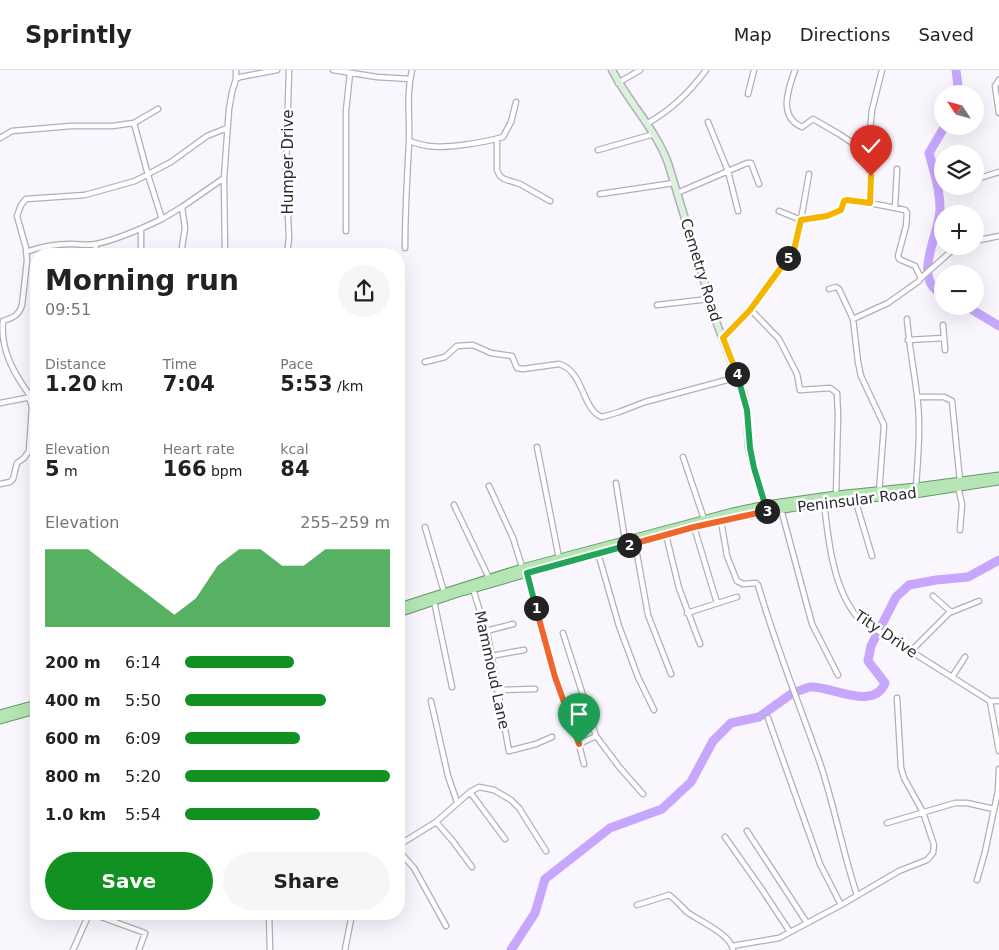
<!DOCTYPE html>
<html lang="en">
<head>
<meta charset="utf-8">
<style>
  body { margin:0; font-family:"DejaVu Sans",sans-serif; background:#f6f6f6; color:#222; height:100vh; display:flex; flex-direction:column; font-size:19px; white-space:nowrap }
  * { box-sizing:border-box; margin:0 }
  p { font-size:16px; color:#767676 }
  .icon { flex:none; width:28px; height:28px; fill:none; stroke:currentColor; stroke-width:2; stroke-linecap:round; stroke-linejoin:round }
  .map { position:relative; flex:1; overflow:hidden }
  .sheet { position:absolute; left:30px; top:178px; width:375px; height:672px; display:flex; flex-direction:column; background:#fff; border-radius:20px; box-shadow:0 5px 20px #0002 }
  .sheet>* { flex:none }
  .needle { width:32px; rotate:306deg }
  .fabs { position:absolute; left:934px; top:15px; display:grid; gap:10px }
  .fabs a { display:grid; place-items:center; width:50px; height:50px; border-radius:50%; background:#fff; box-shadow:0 5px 20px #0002; font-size:25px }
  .pin { position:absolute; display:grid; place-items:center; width:42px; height:42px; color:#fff; margin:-51px -21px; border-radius:50% 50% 50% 0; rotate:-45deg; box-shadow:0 0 5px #0007 }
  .pin .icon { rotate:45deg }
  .km { position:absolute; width:25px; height:25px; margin:-12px; border-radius:50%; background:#222; color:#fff; font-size:14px; line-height:25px; text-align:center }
  .round { display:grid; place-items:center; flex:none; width:52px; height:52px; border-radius:26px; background:#f6f6f6 }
  .headline { display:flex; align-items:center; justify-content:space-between; height:85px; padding:0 15px }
  h1 { font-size:28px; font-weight:700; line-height:38px }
  .stats { display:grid; grid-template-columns:repeat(3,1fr); gap:8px; height:85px; padding:5px 15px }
  .stats div { display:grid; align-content:center }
  .stats b { font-size:21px; font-weight:700 }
  .stats small { font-size:14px; font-weight:400 }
  .stats p { font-size:14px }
  .chart { height:140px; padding:10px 15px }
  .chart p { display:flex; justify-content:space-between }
  .chart svg { width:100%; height:90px; margin-top:5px; fill:#119121; opacity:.7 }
  .action { display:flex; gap:10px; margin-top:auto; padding:10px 15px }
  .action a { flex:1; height:58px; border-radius:30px; background:#119121; color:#fff; font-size:20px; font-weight:700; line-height:58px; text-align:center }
  .action a+a { background:#f6f6f6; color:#222 }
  ul { padding:0 15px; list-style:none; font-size:16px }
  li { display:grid; grid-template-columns:80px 60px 1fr; align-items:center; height:38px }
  li i { height:12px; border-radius:6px; background:#119121 }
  header { display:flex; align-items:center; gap:30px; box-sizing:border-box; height:70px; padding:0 25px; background:#fff; border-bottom:1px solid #e0e0e0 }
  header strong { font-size:24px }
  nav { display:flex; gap:28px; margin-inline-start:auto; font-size:18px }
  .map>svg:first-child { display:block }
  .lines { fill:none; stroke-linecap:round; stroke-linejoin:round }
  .river { stroke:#c7a7fe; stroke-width:9 }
  .street-casing { stroke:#b2aebb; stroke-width:7 }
  .secondary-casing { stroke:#b2aebb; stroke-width:9 }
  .primary-casing { stroke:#659965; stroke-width:9 }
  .street { stroke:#fff; stroke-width:4.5 }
  .secondary { stroke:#daf2da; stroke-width:6 }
  .primary { stroke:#b5e5b4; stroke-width:7 }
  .split-1-casing { stroke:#fff; stroke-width:10 }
  .split-2-casing { stroke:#fff; stroke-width:10 }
  .split-3-casing { stroke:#fff; stroke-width:10 }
  .split-4-casing { stroke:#fff; stroke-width:10 }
  .split-5-casing { stroke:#fff; stroke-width:10 }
  .split-6-casing { stroke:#fff; stroke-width:10 }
  .split-1 { stroke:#f0652b; stroke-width:6 }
  .split-2 { stroke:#22a559; stroke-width:6 }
  .split-3 { stroke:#f0652b; stroke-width:6 }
  .split-4 { stroke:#22a559; stroke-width:6 }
  .split-5 { stroke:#f5b400; stroke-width:6 }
  .split-6 { stroke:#f5b400; stroke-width:6 }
  .labels { text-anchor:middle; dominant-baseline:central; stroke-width:5; stroke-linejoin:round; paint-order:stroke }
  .street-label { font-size:15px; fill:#2c2b30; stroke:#fff }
</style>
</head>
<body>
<header>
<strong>Sprintly</strong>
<nav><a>Map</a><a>Directions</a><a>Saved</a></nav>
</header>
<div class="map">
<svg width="999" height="880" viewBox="0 0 999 880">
  <rect width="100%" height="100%" fill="#f9f6fe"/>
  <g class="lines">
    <path class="river" d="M956 0 959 24
      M942 224C911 208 940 164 940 139 940 120 934 101 929 83L945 56
      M966 236 999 256
      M798 621C802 620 806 618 810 617 830 615 874 642 885 613L868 591 871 576 896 527 909 515 936 510 968 507 999 490
      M511 880 535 843 545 809 610 758 662 739 691 712 713 671 731 653 759 647 794 622"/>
    <defs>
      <path id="street" d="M333 0 377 7 410 9
        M795 0C788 19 778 47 802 57L813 49 839 64 869 84
        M236 9 240 7 277 0
        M999 10 995 16 999 43
        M618 13 640 0
        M748 24 754 0
        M708 52 728 101 738 141
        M134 53 158 39
        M648 53C671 40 690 22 706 0
        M0 68 12 61 71 56H112L134 53 148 105 162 149C141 159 119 169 96 174 88 176 80 174 72 174 56 174 42 176 26 182
        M495 70 497 72V100L500 106 504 109 520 114 550 131
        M409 71C415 73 422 75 428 76 447 79 486 72 503 67L511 52 516 32
        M598 80 654 64
        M976 109 999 102
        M677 123 747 93H751L759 114
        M600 124 674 113
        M870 133V60L872 40 882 0
        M895 138 897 99
        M779 141 801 150
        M162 149 182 137 224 108
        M801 150 827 146 841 140 844 131 847 130 870 133 905 140 907 143 906 156 898 186 899 189 915 196 921 208 919 211 888 233 853 249
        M346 161V41L350 3
        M975 171 999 166
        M405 178C405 143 407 108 409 73 410 48 406 25 412 0
        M95 184 96 174
        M141 184V159
        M181 184 185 158 182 137
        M225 184 224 108 229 39 232 22 236 9V0
        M287 184 289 168 286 101 289 0
        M921 208 957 176
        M829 219 836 217 839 219 853 249 858 292 861 306 884 355 879 423
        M657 235 709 229
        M751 240 779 269 797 304 800 320 830 318 837 323 838 346 836 427
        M907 249C909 275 914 300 917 325 921 355 918 387 916 417
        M943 255 945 280
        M723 268 751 240 794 180 799 161 809 104
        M908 270 944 268
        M425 292 445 287 457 276 473 275 491 283 512 286 517 298 523 299 559 294C584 301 582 340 602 347L619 342 645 332 738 307
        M31 327C15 305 0 281 3 251 12 248 19 246 22 235L27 191 26 178 17 146 21 135 26 129 85 125 135 111 171 92 207 66 227 58
        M918 327H944L952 331 960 411
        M0 333 31 327 36 328
        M537 377 559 488
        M683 387 704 449
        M616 413 625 470
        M0 414 10 412 13 409 17 393 24 388 29 381 32 337 29 327
        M489 416 513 468 523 500
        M958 417 962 434 960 460
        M855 429 872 486
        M824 432C828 469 833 519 858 548L990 631
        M454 435 489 508
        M781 439 812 554 838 605
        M721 451 727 486 737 511 743 514 756 513 758 515C776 577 800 636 821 696 835 739 843 783 857 825
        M425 457 444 522
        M694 457 717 533
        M666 465 679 518 700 574
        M635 473 648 545 671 604
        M598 483 619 556 638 607 654 640
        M527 503 555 607 576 663 584 694
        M473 519 488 567 509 681 536 674 552 667
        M933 526 950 541
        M434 531 452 617
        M687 543 737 527
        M486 561 513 554
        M563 563 596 666 620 698 643 724
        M911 581 949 543 979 531
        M491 586 524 580
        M952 607 965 587
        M497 620 535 619
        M431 631 448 706 457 732
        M990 631 999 681
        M990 631H999
        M768 648 820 794 841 835
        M579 674 596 666
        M470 722 505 769
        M436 752 452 770 472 797
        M887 753 955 733H967L994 739
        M747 761 807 853
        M725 767 761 818 790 862
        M399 775 436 752 470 722 479 717 494 720 511 730 519 738 546 781
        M399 781 414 798 446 856
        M977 810 985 782 998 721 999 699
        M637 835 669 825C676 830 681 836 687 842 699 851 731 864 733 880
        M93 844 145 863 139 880
        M269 844 270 880
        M732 876 779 868 841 835 899 801 927 790 933 783 934 775 923 742 904 708 901 698 897 628
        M73 880 89 844
        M345 880 352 844"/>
      <path id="secondary" d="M612 0C629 33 655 58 668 93L717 254 743 322 747 340 749 378 754 398 767 440"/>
      <path id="primary" d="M399 537 522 498 733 442 766 435 836 425 916 417 999 406
        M399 543 455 524 548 497 694 457 734 448 824 432 915 424 999 411
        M0 644 36 634
        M0 650 36 640"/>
    </defs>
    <use href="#street" class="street-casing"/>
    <use href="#secondary" class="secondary-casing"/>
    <use href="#primary" class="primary-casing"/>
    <use href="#street" class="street"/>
    <use href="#secondary" class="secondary"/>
    <use href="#primary" class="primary"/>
  </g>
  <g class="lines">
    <defs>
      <path id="split-1" d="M536 538 555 607 579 674"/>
      <path id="split-2" d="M536 538 527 503 629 475"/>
      <path id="split-3" d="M629 475 694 457 767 441"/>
      <path id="split-4" d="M737 304 747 340 750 378 754 398 767 441"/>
      <path id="split-5" d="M737 304 723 268 750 240 788 188"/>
      <path id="split-6" d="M788 188 794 180 801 150 827 146 841 140 844 131 847 130 870 133 871 106"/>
    </defs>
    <use href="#split-1" class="split-1-casing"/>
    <use href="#split-2" class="split-2-casing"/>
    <use href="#split-3" class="split-3-casing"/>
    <use href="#split-4" class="split-4-casing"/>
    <use href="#split-5" class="split-5-casing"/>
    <use href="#split-6" class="split-6-casing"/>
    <use href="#split-1" class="split-1"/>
    <use href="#split-2" class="split-2"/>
    <use href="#split-3" class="split-3"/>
    <use href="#split-4" class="split-4"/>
    <use href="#split-5" class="split-5"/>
    <use href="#split-6" class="split-6"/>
  </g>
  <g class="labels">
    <g class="street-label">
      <text transform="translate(288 92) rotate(-90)">Humper Drive</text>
      <text transform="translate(701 200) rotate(73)">Cemetry Road</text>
      <text transform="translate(857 430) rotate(-7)">Peninsular Road</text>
      <text transform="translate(886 564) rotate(34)">Tity Drive</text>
      <text transform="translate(492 600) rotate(78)">Mammoud Lane</text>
    </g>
  </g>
</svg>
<div class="fabs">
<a><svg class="needle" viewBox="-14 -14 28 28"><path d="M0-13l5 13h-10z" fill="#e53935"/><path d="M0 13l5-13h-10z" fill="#767676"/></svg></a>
<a><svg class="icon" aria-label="layers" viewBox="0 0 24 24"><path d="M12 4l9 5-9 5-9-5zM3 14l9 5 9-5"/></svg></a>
<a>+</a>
<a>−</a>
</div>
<div class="pin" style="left:579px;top:674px;background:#1e9e55"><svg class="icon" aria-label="arrive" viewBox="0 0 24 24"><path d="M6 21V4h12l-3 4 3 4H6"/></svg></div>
<div class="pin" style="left:871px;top:106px;background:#d93025"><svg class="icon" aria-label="check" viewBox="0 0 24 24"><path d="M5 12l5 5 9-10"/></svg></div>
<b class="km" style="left:536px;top:538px">1</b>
<b class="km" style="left:629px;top:475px">2</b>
<b class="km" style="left:767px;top:441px">3</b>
<b class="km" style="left:737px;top:304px">4</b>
<b class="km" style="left:788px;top:188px">5</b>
<section class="sheet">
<div class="headline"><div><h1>Morning run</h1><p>09:51</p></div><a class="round"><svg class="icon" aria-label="share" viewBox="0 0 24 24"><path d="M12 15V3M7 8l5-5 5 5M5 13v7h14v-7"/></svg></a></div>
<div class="stats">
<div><p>Distance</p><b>1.20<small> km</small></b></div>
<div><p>Time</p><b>7:04</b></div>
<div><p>Pace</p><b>5:53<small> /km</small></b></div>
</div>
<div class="stats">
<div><p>Elevation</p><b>5<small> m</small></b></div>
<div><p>Heart rate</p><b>166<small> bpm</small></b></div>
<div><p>kcal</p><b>84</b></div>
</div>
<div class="chart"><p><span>Elevation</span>255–259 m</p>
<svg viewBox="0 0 160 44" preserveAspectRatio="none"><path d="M0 44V6L10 6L20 6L30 14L40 22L50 30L60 38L70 30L80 14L90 6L100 6L110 14L120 14L130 6L140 6L150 6L160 6V44z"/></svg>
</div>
<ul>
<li><b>200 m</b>6:14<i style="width:53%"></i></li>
<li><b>400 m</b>5:50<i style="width:69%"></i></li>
<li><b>600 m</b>6:09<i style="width:56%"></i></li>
<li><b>800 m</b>5:20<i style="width:100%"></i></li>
<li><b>1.0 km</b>5:54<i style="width:66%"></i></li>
</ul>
<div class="action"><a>Save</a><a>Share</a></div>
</section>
</div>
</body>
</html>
